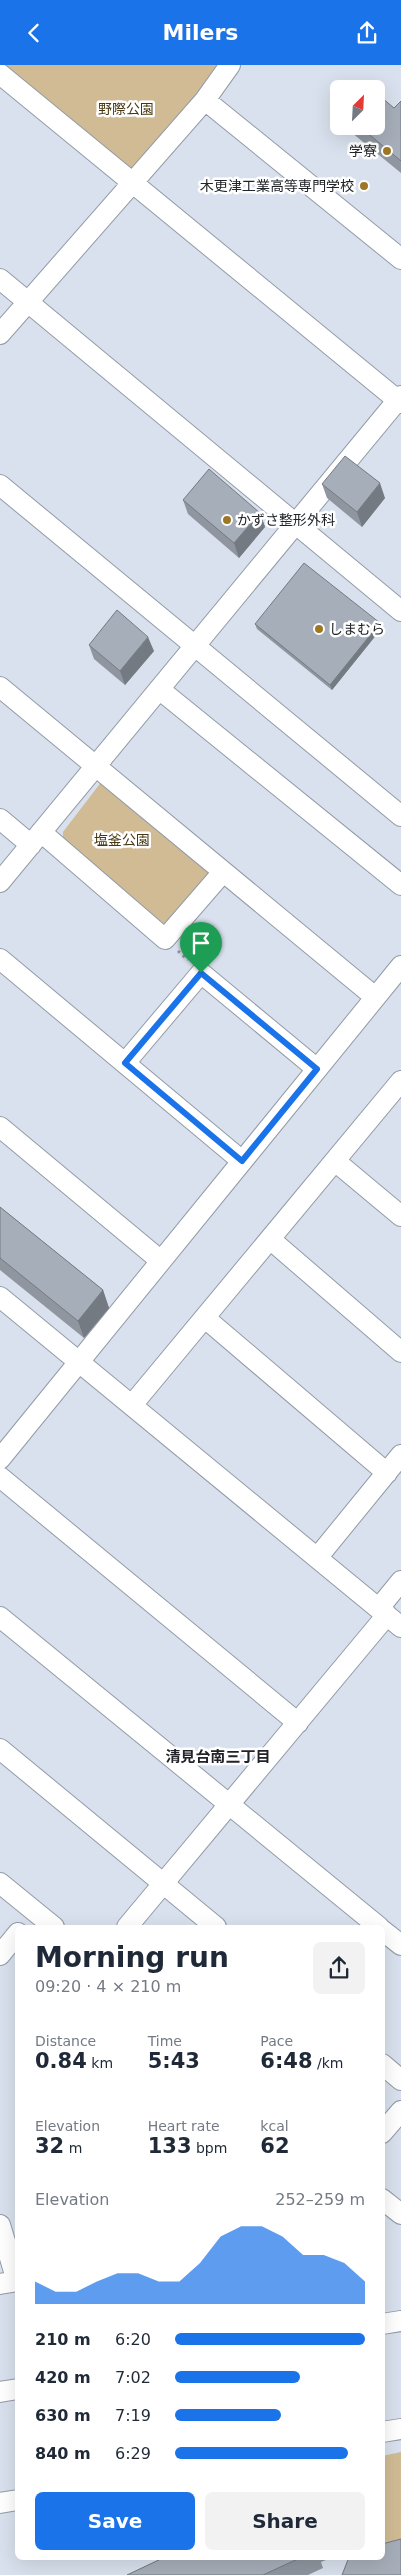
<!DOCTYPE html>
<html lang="en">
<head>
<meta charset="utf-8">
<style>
  body { margin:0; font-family:"DejaVu Sans","Noto Sans JP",sans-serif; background:#f2f2f3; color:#1f2937; height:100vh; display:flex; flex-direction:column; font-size:19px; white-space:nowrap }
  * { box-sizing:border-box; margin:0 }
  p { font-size:16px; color:#747a83 }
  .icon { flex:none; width:28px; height:28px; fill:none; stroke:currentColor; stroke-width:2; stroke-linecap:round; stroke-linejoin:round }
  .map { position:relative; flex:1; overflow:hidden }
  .sheet { position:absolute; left:15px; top:1860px; width:370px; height:635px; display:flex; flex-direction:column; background:#fff; border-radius:8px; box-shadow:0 5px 20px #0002 }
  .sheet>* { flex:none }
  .needle { width:32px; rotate:24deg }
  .tools { position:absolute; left:330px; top:15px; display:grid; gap:10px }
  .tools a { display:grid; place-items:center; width:55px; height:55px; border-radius:8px; background:#fff; box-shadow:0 5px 20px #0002; font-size:25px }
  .pin { position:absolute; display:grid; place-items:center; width:42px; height:42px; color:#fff; margin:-51px -21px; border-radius:50% 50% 50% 0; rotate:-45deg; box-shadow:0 0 5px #0007 }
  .pin .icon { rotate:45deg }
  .round { display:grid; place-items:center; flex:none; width:52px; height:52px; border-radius:8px; background:#f2f2f3 }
  .overview { display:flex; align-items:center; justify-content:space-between; height:85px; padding:0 20px }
  h1 { font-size:28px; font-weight:600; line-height:38px }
  .figures { display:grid; grid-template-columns:repeat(3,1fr); gap:8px; height:85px; padding:5px 20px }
  .figures div { display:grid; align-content:center }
  .figures b { font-size:21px; font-weight:600 }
  .figures small { font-size:14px; font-weight:400 }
  .figures p { font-size:14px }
  .chart { height:140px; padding:10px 20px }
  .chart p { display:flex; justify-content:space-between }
  .chart svg { width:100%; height:90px; margin-top:5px; fill:#1a73e8; opacity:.7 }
  .button { display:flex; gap:10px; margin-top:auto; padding:10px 20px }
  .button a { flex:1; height:58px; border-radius:8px; background:#1a73e8; color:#fff; font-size:20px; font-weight:600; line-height:58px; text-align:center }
  .button a+a { background:#f2f2f3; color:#1f2937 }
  ul { padding:0 20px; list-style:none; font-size:16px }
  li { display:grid; grid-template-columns:80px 60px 1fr; align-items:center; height:38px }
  li i { height:12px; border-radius:6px; background:#1a73e8 }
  header { display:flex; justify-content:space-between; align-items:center; height:65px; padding:0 20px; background:#1a73e8; color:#fff; font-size:22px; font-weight:600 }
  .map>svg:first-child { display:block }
  .green { fill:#d0bb94 }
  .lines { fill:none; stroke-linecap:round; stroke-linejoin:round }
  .minor-casing { stroke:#939ba6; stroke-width:22 }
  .path { stroke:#939aa3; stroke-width:3; stroke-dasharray:2.5 4; stroke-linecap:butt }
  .minor { stroke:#fff; stroke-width:20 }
  .wall { fill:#8f969f }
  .shaded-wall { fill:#747a82 }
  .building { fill:#a6aeb9; stroke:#747a82 }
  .route-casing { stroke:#fff; stroke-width:10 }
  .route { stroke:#1a73e8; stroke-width:6 }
  .poi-dot { fill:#9d7724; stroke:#fff; stroke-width:2 }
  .labels { text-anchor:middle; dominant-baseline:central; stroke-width:5; stroke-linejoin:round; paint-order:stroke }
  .park-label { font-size:14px; fill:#473713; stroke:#fff }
  .poi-label { font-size:14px; fill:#202327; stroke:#fff; text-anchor:end }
  .neighbourhood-label { font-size:15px; font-weight:bold; fill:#202327; stroke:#fff }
</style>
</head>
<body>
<header><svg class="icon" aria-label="back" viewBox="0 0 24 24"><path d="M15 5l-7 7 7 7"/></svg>Milers<svg class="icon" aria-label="share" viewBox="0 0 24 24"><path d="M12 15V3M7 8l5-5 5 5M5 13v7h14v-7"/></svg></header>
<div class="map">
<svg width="401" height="2510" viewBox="0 0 401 2510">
  <rect width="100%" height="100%" fill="#d8e1ed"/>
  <path class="green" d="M4 0H218L197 29 132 104Z
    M102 716 209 808 168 857 164 859 63 775V767Z
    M401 2387V2475L383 2478 382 2391Z"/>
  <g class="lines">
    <defs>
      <path id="minor" d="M0 9 401 338
        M205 35 230 0
        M0 214 401 546
        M0 269 205 35 401 194
        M0 420 401 751
        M0 622 375 932
        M159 624 401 820
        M0 754 31 780
        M41 767 165 874 223 807
        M0 817 401 331
        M0 894 242 1096
        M125 998 201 908 317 1004
        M0 1062 161 1196
        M335 1096 401 1151
        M270 1174 401 1287
        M0 1232 401 1562
        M205 1253 387 1408
        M132 1340 401 1016
        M0 1394 401 901
        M0 1412 298 1658
        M317 1493 401 1390
        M379 1543 401 1516
        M0 1552 379 1862
        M0 1684 216 1862
        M0 1818 54 1862
        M127 1862 387 1550
        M382 1865 401 1880
        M0 1890 18 1868
        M382 1999 401 2015
        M382 2068 401 2046
        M382 2134 401 2149
        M0 2160 17 2216
        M0 2219 18 2216
        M382 2259 401 2256
        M0 2327 18 2324
        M382 2367 401 2364
        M0 2438 18 2435"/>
    </defs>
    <use href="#minor" class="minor-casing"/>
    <path class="path" d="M178 886 188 895"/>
    <use href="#minor" class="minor"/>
  </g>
  <path class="wall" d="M401 36V108L346 63 345 61H376Z
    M322 419 385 433 362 462 327 433Z
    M183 435 260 448 265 462 239 493 188 449Z
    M380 558 381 564 332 625 257 564 255 559Z
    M89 580 154 586 125 620 94 594Z
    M0 1142 103 1225 109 1243 84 1273 0 1205Z
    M165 2492H325L326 2495 321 2497 323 2503 308 2510H127Z"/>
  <path class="shaded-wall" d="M380 418 385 433 362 462 357 447Z
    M260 448 265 462 239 493 234 478Z
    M380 558 381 564 332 625 330 620Z
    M148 572 154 586 125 620 120 606Z
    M103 1225 109 1243 84 1273 78 1256Z"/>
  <path class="building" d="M363 17 371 24H358Z
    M376 28 394 43 401 36V96L359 61H376Z
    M345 391 380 418 357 447 322 419Z
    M209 404 260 448 234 478 183 435Z
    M304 498 380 558 330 620 255 559Z
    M117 545 148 572 120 606 89 580Z
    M0 1142 103 1225 78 1256 0 1193Z
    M401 2474V2510H342L349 2492H382V2479Z
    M165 2492H302L263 2510H127Z"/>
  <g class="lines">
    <defs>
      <path id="route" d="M201 908 317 1004 242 1096 125 998Z"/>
    </defs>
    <use href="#route" class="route-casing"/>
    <use href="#route" class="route"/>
  </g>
  <g class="poi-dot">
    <circle cx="387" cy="86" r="5"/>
    <circle cx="364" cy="121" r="5"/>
    <circle cx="227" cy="455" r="5"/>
    <circle cx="319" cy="564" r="5"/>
  </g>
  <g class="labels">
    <g class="park-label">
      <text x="126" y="44">野際公園</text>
      <text x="122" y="775">塩釜公園</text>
    </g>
    <g class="poi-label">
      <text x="377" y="86">学寮</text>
      <text x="354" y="121">木更津工業高等専門学校</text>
      <text x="237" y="455" text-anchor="start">かずさ整形外科</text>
      <text x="329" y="564" text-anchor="start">しまむら</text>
    </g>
    <g class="neighbourhood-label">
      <text x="218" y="1692">清見台南三丁目</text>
    </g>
  </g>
</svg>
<div class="tools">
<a><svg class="needle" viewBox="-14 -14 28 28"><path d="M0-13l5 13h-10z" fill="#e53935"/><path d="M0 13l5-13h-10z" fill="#747a83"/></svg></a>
</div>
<div class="pin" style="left:201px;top:908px;background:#1e9e55"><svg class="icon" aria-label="arrive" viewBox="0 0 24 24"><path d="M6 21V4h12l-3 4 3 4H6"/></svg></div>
<section class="sheet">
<div class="overview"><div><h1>Morning run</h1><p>09:20 · 4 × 210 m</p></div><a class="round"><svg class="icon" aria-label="share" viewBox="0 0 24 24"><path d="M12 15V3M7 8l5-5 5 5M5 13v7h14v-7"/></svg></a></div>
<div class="figures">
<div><p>Distance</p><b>0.84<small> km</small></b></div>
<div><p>Time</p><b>5:43</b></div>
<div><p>Pace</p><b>6:48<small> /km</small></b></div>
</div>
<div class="figures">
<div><p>Elevation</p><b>32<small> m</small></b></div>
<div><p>Heart rate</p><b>133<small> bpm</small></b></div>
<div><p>kcal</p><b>62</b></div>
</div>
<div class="chart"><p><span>Elevation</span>252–259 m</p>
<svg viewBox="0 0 160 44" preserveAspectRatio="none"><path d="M0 44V33L10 38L20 38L30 33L40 29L50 29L60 33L70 33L80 24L90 11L100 6L110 6L120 11L130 20L140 20L150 24L160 33V44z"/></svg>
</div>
<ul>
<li><b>210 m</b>6:20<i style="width:100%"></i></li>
<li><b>420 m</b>7:02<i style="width:66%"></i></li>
<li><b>630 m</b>7:19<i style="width:56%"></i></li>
<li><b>840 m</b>6:29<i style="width:91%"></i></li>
</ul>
<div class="button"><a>Save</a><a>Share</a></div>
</section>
</div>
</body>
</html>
